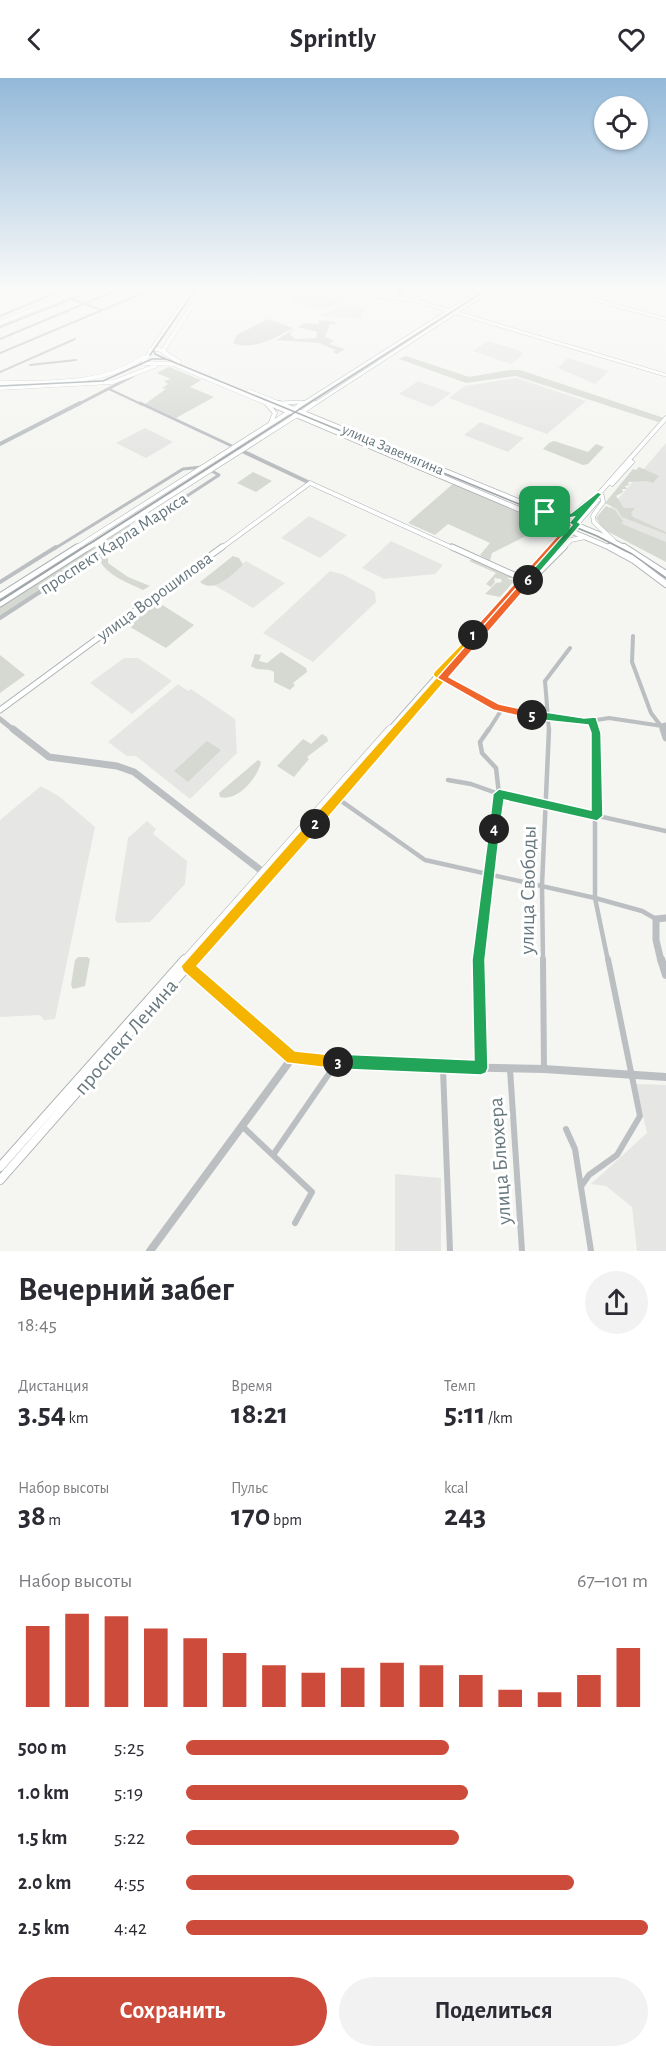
<!DOCTYPE html>
<html lang="ru">
<head>
<meta charset="utf-8">
<style>
  body { margin:0; font-family:"Alegreya Sans",sans-serif; background:#f2f2f3; color:#2b2b33; height:100vh; display:flex; flex-direction:column; font-size:22px; white-space:nowrap }
  * { box-sizing:border-box; margin:0 }
  p { font-size:20px; color:#7c7c81 }
  .icon { flex:none; width:33px; height:33px; fill:none; stroke:currentColor; stroke-width:2; stroke-linecap:round; stroke-linejoin:round }
  .map { position:relative; height:1173px; overflow:hidden }
  .sheet { display:flex; flex-direction:column; background:#fff; flex:1 }
  .sheet>* { flex:none }
  .controls { position:absolute; left:594px; top:18px; display:grid; gap:12px }
  .controls a { display:grid; place-items:center; width:54px; height:54px; border-radius:50%; background:#fff; box-shadow:0 2px 4px #0004; font-size:30px }
  .pin { position:absolute; display:grid; place-items:center; width:51px; height:51px; color:#fff; margin:-26px; border-radius:12px; box-shadow:0 3px 9px #0006 }
  .km { position:absolute; width:30px; height:30px; margin:-15px; border-radius:50%; background:#222; color:#fff; font-size:16px; line-height:30px; text-align:center }
  .round { display:grid; place-items:center; flex:none; width:63px; height:63px; border-radius:32px; background:#f2f2f3 }
  .head { display:flex; align-items:center; justify-content:space-between; height:102px; padding:0 18px }
  h1 { font-size:33px; font-weight:700; line-height:45px }
  .metrics { display:grid; grid-template-columns:repeat(3,1fr); gap:9px; height:102px; padding:6px 18px }
  .metrics div { display:grid; align-content:center }
  .metrics b { font-size:30px; font-weight:700 }
  .metrics small { font-size:16px; font-weight:400 }
  .metrics p { font-size:16px }
  .chart { height:168px; padding:12px 18px }
  .chart p { display:flex; justify-content:space-between }
  .chart svg { width:100%; height:108px; margin-top:6px; stroke:#cd4b3a; stroke-width:6 }
  .button { display:flex; gap:12px; margin-top:auto; padding:12px 18px }
  .button a { flex:1; height:69px; border-radius:36px; background:#cd4b3a; color:#fff; font-size:24px; font-weight:700; line-height:69px; text-align:center }
  .button a+a { background:#f2f2f3; color:#2b2b33 }
  ul { padding:0 18px; list-style:none; font-size:20px }
  li { display:grid; grid-template-columns:96px 72px 1fr; align-items:center; height:45px }
  li i { height:15px; border-radius:8px; background:#cd4b3a }
  header { display:flex; justify-content:space-between; align-items:center; height:78px; padding:0 18px; background:#fff; font-size:27px; font-weight:700 }
  .map>svg:first-child { display:block }
  .built { fill:#e6e6e5 }
  .green { fill:#d5d9d2 }
  .lines { fill:none; stroke-linecap:round; stroke-linejoin:round }
  .secondary-far4-casing { stroke:#adb4b6; stroke-width:4 }
  .secondary-far3-casing { stroke:#adb4b6; stroke-width:5 }
  .secondary-far2-casing { stroke:#adb4b6; stroke-width:7 }
  .secondary-far1-casing { stroke:#adb4b6; stroke-width:8 }
  .secondary-casing { stroke:#adb4b6; stroke-width:10 }
  .primary-far2-casing { stroke:#afb4b6; stroke-width:4.5 }
  .primary-far1-casing { stroke:#afb4b6; stroke-width:6 }
  .primary-casing { stroke:#afb4b6; stroke-width:8 }
  .minor-far4 { stroke:#bbbfc2; stroke-width:2 }
  .minor-far3 { stroke:#bbbfc2; stroke-width:3 }
  .minor-far2 { stroke:#bbbfc2; stroke-width:4 }
  .minor-far1 { stroke:#bbbfc2; stroke-width:4.5 }
  .minor { stroke:#bbbfc2; stroke-width:6 }
  .tertiary-far4 { stroke:#bbbfc2; stroke-width:3 }
  .tertiary-far3 { stroke:#bbbfc2; stroke-width:4 }
  .tertiary-far2 { stroke:#bbbfc2; stroke-width:5 }
  .tertiary-far1 { stroke:#bbbfc2; stroke-width:7 }
  .tertiary { stroke:#bbbfc2; stroke-width:8 }
  .secondary-far4 { stroke:#fff; stroke-width:3 }
  .secondary-far3 { stroke:#fff; stroke-width:4 }
  .secondary-far2 { stroke:#fff; stroke-width:5 }
  .secondary-far1 { stroke:#fff; stroke-width:7 }
  .secondary { stroke:#fff; stroke-width:8 }
  .primary-far2 { stroke:#fff; stroke-width:4 }
  .primary-far1 { stroke:#fff; stroke-width:4.5 }
  .primary { stroke:#fff; stroke-width:6 }
  .tram { stroke:#9da4a7; stroke-width:1.5 }
  .split-1 { fill:#f0652b; stroke:#fff; stroke-width:1.5 }
  .split-2 { fill:#f5b400; stroke:#fff; stroke-width:1.5 }
  .split-3 { fill:#f5b400; stroke:#fff; stroke-width:1.5 }
  .split-4 { fill:#22a559; stroke:#fff; stroke-width:1.5 }
  .split-5 { fill:#22a559; stroke:#fff; stroke-width:1.5 }
  .split-6 { fill:#f0652b; stroke:#fff; stroke-width:1.5 }
  .split-7 { fill:#22a559; stroke:#fff; stroke-width:1.5 }
  .labels { text-anchor:middle; dominant-baseline:central; stroke-width:6; stroke-linejoin:round; paint-order:stroke }
  .far-street-label { font-size:15px; fill:#68787f; stroke:#fff }
  .street-label { font-size:18px; fill:#68787f; stroke:#fff }
  .near-street-label { font-size:21px; fill:#68787f; stroke:#fff }
</style>
</head>
<body>
<header><svg class="icon" aria-label="back" viewBox="0 0 24 24"><path d="M15 5l-7 7 7 7"/></svg>Sprintly<svg class="icon" aria-label="heart" viewBox="0 0 24 24"><path d="M12 20l-8-8c-3-5 5-10 8-4 3-6 11-1 8 4z"/></svg></header>
<div class="map">
<svg width="666" height="1173" viewBox="0 0 666 1173">
  <rect width="100%" height="100%" fill="#f5f5f2"/>
  <path class="built" d="M297 216 351 219 331 229 292 227Z
    M344 225 363 230 362 240 320 238Z
    M488 263 518 272 524 276 511 286 473 273Z
    M568 280 609 293 595 306 558 290Z
    M516 300 586 323 547 356 449 320 465 308Z
    M418 303 451 315 432 329 399 316Z
    M480 344 524 360 508 374 464 357Z
    M145 350 173 364 146 380 116 365Z
    M666 365V468L599 443Z
    M309 438 347 457 320 480 281 460Z
    M391 463 443 487 435 496 384 501 362 490Z
    M246 483 285 505 253 530 214 507Z
    M330 493 342 496 372 512 375 514 376 524 313 584 263 555Z
    M124 580H138L172 603 132 636 90 605Z
    M178 606 188 613 191 611 235 641 237 675 190 721 136 678H127L108 664Z
    M41 708 60 719 95 749 55 941 44 942 40 937 0 939V742Z
    M147 743 156 751 153 756 187 783 185 806 150 844 118 845 115 842 128 760Z
    M636 1006 666 1007V1173H637L632 1129 606 1108 591 1106 647 1055Z
    M395 1096 441 1100V1173H395Z"/>
  <path class="green" d="M268 241 293 250C275 260 253 273 233 265L237 257Z
    M319 242 336 244 335 246H330L325 259 334 263 329 266 345 271 337 276 333 274 336 272 321 266 322 265 276 262 295 251 290 256 295 261 316 260 317 254 297 249 306 245 319 246Z
    M406 278 469 299 509 292H520L664 340 658 344 516 298 466 305 399 281Z
    M169 289 201 302 190 309 214 319 176 340 145 326 166 311 162 310 168 306 164 303 171 301 157 295Z
    M554 363 588 374 596 366 604 369 588 386 583 387 543 371 549 365Z
    M639 389 659 398 653 405 647 403 628 404 629 407 625 408 627 411H622L623 414 616 418 624 430H635L631 435 633 439 666 454V456L622 439 617 431 605 425 633 391 636 392Z
    M253 394 272 403 256 414 237 405Z
    M454 405 542 444V450L492 475 490 483 480 477 490 465 448 446 435 457 408 445Z
    M606 428 615 432 623 443 622 446 666 464V484L603 451 596 440Z
    M129 446 131 448 123 453 121 459 0 539V529Z
    M101 478 108 479V485L128 499 150 508 143 512C127 504 107 498 99 481Z
    M233 478 239 480 243 487C231 497 215 516 200 504Z
    M473 481 512 499 507 501 515 502 500 519 485 516 496 505 502 504 501 501 494 500 495 504 491 509 486 506 496 495 469 483Z
    M156 523 194 547 166 570 125 546Z
    M281 574 306 590 307 594 293 605 295 607 290 612 274 604V594C268 589 258 594 251 588L255 576 261 577 259 583 267 585Z
    M0 577 25 597 0 615Z
    M322 656 327 659 328 663 307 679 309 681 294 699 277 688 303 661 311 666Z
    M207 663 221 672 188 704 174 693Z
    M258 682 261 684C258 699 238 724 220 719L219 715Z
    M78 879H87L90 881 85 908 73 911 71 907 75 882Z"/>
  <g class="lines">
    <defs>
      <path id="secondary-far4" d="M279 212 410 221 666 297
        M559 212 666 241
        M266 325 268 327
        M281 325 301 324
        M301 327 482 212
        M313 327 490 212"/>
      <path id="secondary-far3" d="M266 325 275 335 271 344
        M294 331 303 325
        M302 334 315 325
        M612 406 632 384
        M602 418 603 424 593 438 594 444 614 463
        M554 436 571 437 585 426
        M573 445 666 340
        M577 446 598 422
        M74 471 289 334
        M87 471 297 337
        M220 471 310 405 455 471
        M551 471 569 450
        M556 471 572 452
        M562 471 571 462 585 459"/>
      <path id="secondary-far2" d="M452 469 525 502
        M539 494 564 469
        M0 518 77 469
        M0 526 89 469
        M0 632 222 469
        M389 653 552 469
        M396 653 557 469"/>
      <path id="secondary-far1" d="M184 883 390 651
        M193 883 397 651"/>
      <path id="secondary" d="M0 1089 185 881
        M0 1102 194 881"/>
      <path id="primary-far2" d="M192 212 143 285 173 286 271 327
        M0 245 82 212
        M150 272 159 271 179 284
        M165 275 164 271 202 212
        M0 305C49 304 102 308 144 279
        M0 310 113 304 155 288
        M249 313 283 327"/>
      <path id="primary-far1" d="M268 325 613 471
        M279 325 601 457 627 471"/>
      <path id="primary" d="M610 469 634 482 666 506
        M624 469 666 496"/>
    </defs>
    <use href="#secondary-far4" class="secondary-far4-casing"/>
    <use href="#secondary-far3" class="secondary-far3-casing"/>
    <use href="#secondary-far2" class="secondary-far2-casing"/>
    <use href="#secondary-far1" class="secondary-far1-casing"/>
    <use href="#secondary" class="secondary-casing"/>
    <use href="#primary-far2" class="primary-far2-casing"/>
    <use href="#primary-far1" class="primary-far1-casing"/>
    <use href="#primary" class="primary-casing"/>
    <path class="minor-far4" d="M91 212 71 221 102 232
      M0 238 63 212
      M0 249 71 221
      M0 261 117 212
      M0 275 150 212
      M30 287 76 282
      M0 294 75 261
      M109 311 143 327"/>
    <path class="minor-far3" d="M140 325 234 369
      M54 471 183 391 202 389
      M106 471 219 397 210 392"/>
    <path class="minor-far2" d="M0 504 56 469
      M0 540 109 469
      M633 558 632 584 651 635 661 648
      M442 600 502 631 584 644 609 640 662 648
      M592 642 595 653
      M488 653 502 631
      M549 653 545 603 570 570"/>
    <path class="minor-far1" d="M595 651V820L608 883
      M448 702 471 706 499 716 666 753
      M337 720 425 782 595 820 642 833 656 841
      M479 883 499 716 496 690 482 675 480 664 489 651
      M543 883 542 807 549 651"/>
    <path class="minor" d="M479 881 481 989
      M543 881 544 991
      M443 991 450 1173
      M510 991 522 1173
      M242 1048 312 1114 295 1145
      M566 1051 575 1071 591 1173
      M273 1077 337 984
      M582 1107 589 1097 617 1077 640 1038 608 881"/>
    <path class="tertiary-far4" d="M399 219 401 212
      M77 327 133 298"/>
    <path class="tertiary-far3" d="M0 366 80 325
      M240 372 310 405"/>
    <path class="tertiary-far2" d="M0 641 15 653
      M664 653 662 648 666 647"/>
    <path class="tertiary-far1" d="M13 651 49 679 117 688 134 694 263 794
      M663 651 666 660
      M661 883 656 862V841L666 840"/>
    <path class="tertiary" d="M661 881 666 897
      M185 886 292 980 395 988 544 991 666 999
      M150 1173 292 980"/>
    <use href="#secondary-far4" class="secondary-far4"/>
    <use href="#secondary-far3" class="secondary-far3"/>
    <use href="#secondary-far2" class="secondary-far2"/>
    <use href="#secondary-far1" class="secondary-far1"/>
    <use href="#secondary" class="secondary"/>
    <use href="#primary-far2" class="primary-far2"/>
    <use href="#primary-far1" class="primary-far1"/>
    <use href="#primary" class="primary"/>
    <path class="tram" d="M154 273 155 276 166 281 597 458 632 476 666 500
      M150 277 195 212
      M0 308 103 303 152 281H166
      M0 523 486 212"/>
  </g>
  <linearGradient id="sky" x2="0" y2="1"><stop stop-color="#93b9d9"/><stop offset="0.56" stop-color="#fafaf9"/><stop offset="1" stop-color="#fafaf9" stop-opacity="0"/></linearGradient>
  <rect width="666" height="377" fill="url(#sky)"/>
  <path class="split-1" d="M543 432H548L577 445 477 560H470V555L568 446 543 436Z"/>
  <path class="split-2" d="M473 554 477 555V560L444 596 447 600 446 602 319 750H310V742L436 600 433 597 434 594Z"/>
  <path class="split-3" d="M315 741 320 746 319 750 197 888 295 973 343 978 345 984 343 989 338 991 287 985 183 893 181 888 310 742Z"/>
  <path class="split-4" d="M494 745 500 751 485 882 488 990 486 995 481 997 338 991 333 989 331 984 333 978 338 976 474 982 472 882 489 751Z"/>
  <path class="split-5" d="M532 632 584 640 596 639 601 655 603 738 597 743 504 722 500 751 494 756 489 751 493 716 499 711 591 732V655L588 647 532 641 527 637Z"/>
  <path class="split-6" d="M525 500 533 502 449 599 499 626 536 634V640L532 641 493 632 437 600Z"/>
  <path class="split-7" d="M598 414 602 416 578 444 581 446 577 451 531 504H525V500L572 447 569 445 574 439 562 441 543 436V432L562 436 571 435Z"/>
  <g class="labels">
    <g class="far-street-label">
      <text transform="translate(393 372) rotate(23)">улица Завенягина</text>
    </g>
    <g class="street-label">
      <text transform="translate(114 466) rotate(-33)">проспект Карла Маркса</text>
      <text transform="translate(155 519) rotate(-36)">улица Ворошилова</text>
    </g>
    <g class="near-street-label">
      <text transform="translate(528 812) rotate(-89)">улица Свободы</text>
      <text transform="translate(126 959) rotate(-49)">проспект Ленина</text>
      <text transform="translate(500 1083) rotate(-94)">улица Блюхера</text>
    </g>
  </g>
</svg>
<div class="controls">
<a><svg class="icon" aria-label="locate" viewBox="0 0 24 24"><circle cx="12" cy="12" r="6"/><path d="M12 2v4M12 18v4M2 12h4M18 12h4"/></svg></a>
</div>
<div class="pin" style="left:545px;top:434px;background:#1e9e55"><svg class="icon" aria-label="arrive" viewBox="0 0 24 24"><path d="M6 21V4h12l-3 4 3 4H6"/></svg></div>
<b class="km" style="left:473px;top:557px">1</b>
<b class="km" style="left:315px;top:746px">2</b>
<b class="km" style="left:338px;top:984px">3</b>
<b class="km" style="left:494px;top:751px">4</b>
<b class="km" style="left:532px;top:637px">5</b>
<b class="km" style="left:528px;top:502px">6</b>
</div>
<section class="sheet">
<div class="head"><div><h1>Вечерний забег</h1><p>18:45</p></div><a class="round"><svg class="icon" aria-label="share" viewBox="0 0 24 24"><path d="M12 15V3M7 8l5-5 5 5M5 13v7h14v-7"/></svg></a></div>
<div class="metrics">
<div><p>Дистанция</p><b>3.54<small> km</small></b></div>
<div><p>Время</p><b>18:21</b></div>
<div><p>Темп</p><b>5:11<small> /km</small></b></div>
</div>
<div class="metrics">
<div><p>Набор высоты</p><b>38<small> m</small></b></div>
<div><p>Пульс</p><b>170<small> bpm</small></b></div>
<div><p>kcal</p><b>243</b></div>
</div>
<div class="chart"><p><span>Набор высоты</span>67–101 m</p>
<svg viewBox="0 0 160 44" preserveAspectRatio="none"><path d="M5 44V11M15 44V6M25 44V7M35 44V12M45 44V16M55 44V22M65 44V27M75 44V30M85 44V28M95 44V26M105 44V27M115 44V31M125 44V37M135 44V38M145 44V31M155 44V20"/></svg>
</div>
<ul>
<li><b>500 m</b>5:25<i style="width:57%"></i></li>
<li><b>1.0 km</b>5:19<i style="width:61%"></i></li>
<li><b>1.5 km</b>5:22<i style="width:59%"></i></li>
<li><b>2.0 km</b>4:55<i style="width:84%"></i></li>
<li><b>2.5 km</b>4:42<i style="width:100%"></i></li>
</ul>
<div class="button"><a>Сохранить</a><a>Поделиться</a></div>
</section>
</body>
</html>
